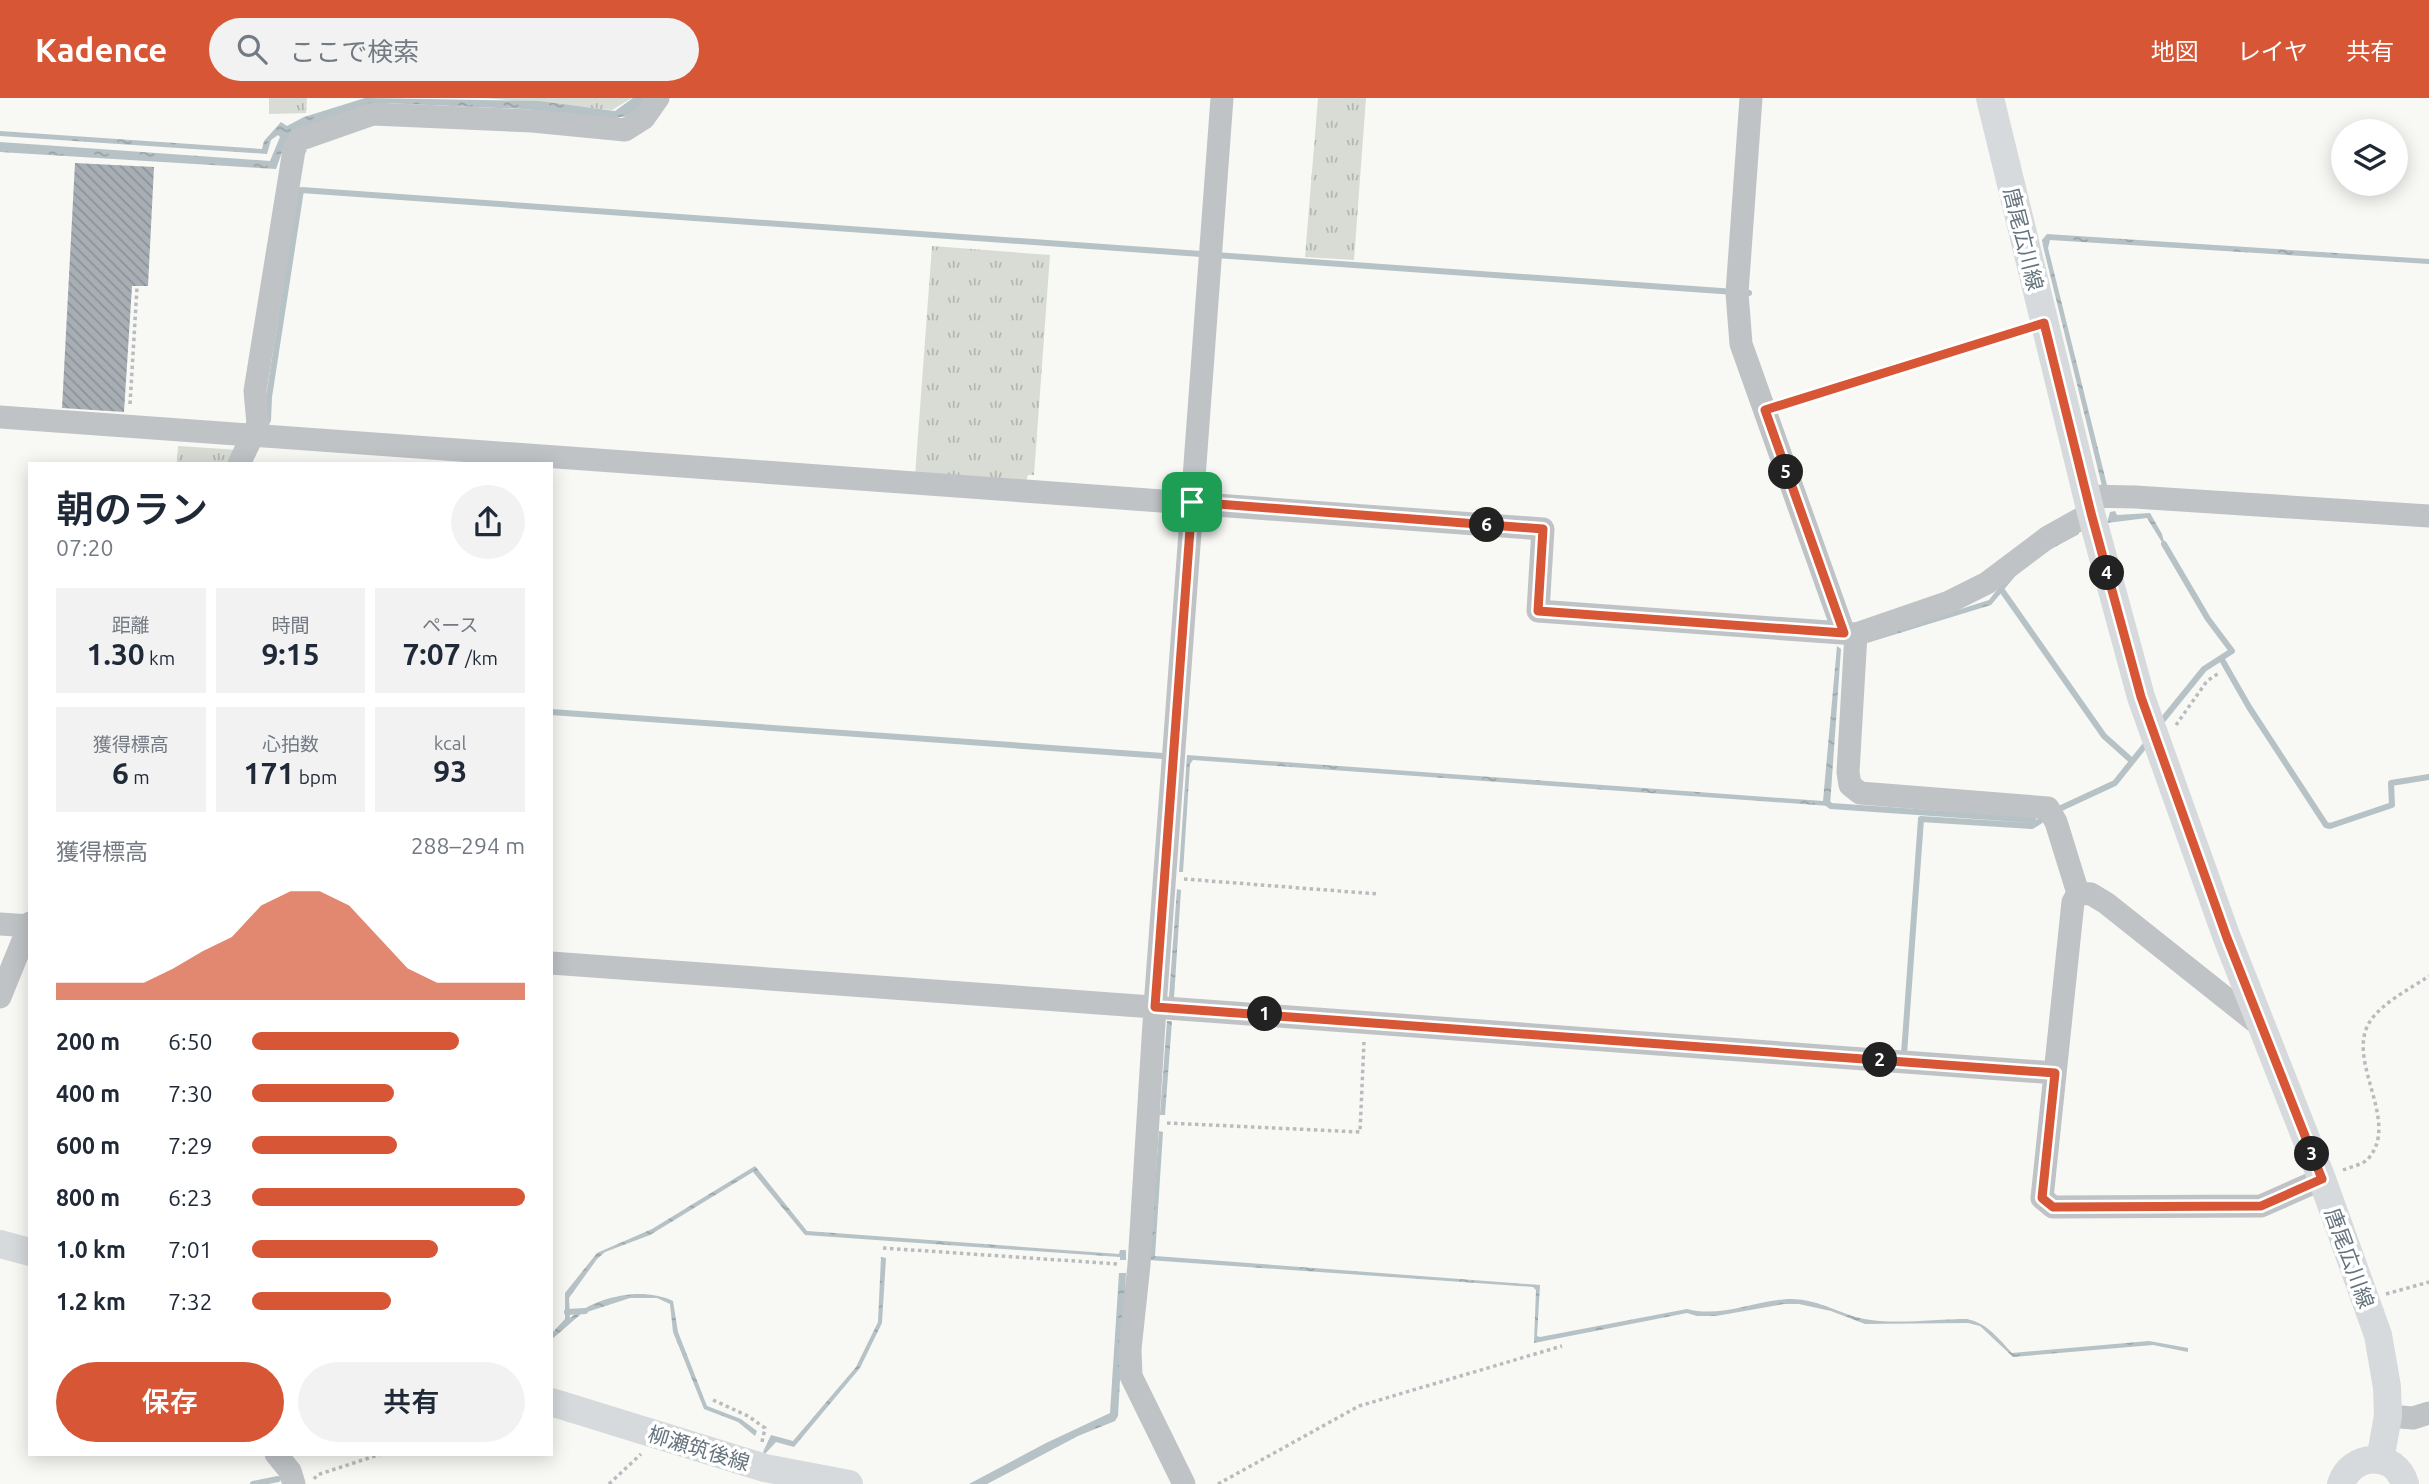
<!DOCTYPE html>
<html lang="ja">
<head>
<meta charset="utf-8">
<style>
  body { margin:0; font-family:Ubuntu,"Noto Sans JP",sans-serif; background:#f2f2f3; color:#1f2937; height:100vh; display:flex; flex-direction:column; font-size:26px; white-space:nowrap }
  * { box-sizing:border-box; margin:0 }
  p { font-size:23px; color:#747a83 }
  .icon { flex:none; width:38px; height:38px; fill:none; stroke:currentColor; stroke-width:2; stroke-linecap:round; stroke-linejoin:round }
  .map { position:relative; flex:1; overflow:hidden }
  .drawer { position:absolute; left:28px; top:364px; width:525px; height:994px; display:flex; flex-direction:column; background:#fff; border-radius:0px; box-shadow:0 4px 18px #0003 }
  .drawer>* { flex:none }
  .controls { position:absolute; left:2331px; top:21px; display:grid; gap:14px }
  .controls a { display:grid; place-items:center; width:77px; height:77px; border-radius:50%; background:#fff; box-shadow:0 4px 18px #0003; font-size:35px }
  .pin { position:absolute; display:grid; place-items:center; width:60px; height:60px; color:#fff; margin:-30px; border-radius:14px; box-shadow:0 4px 10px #0006 }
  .km { position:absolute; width:35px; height:35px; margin:-18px; border-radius:50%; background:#222; color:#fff; font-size:19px; line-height:35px; text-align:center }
  .round { display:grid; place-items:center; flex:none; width:74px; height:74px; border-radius:37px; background:#f2f2f3 }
  .head { display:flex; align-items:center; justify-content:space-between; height:119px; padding:0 28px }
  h1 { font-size:38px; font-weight:600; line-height:52px }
  .metrics { display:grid; grid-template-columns:repeat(3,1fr); gap:10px; height:119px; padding:7px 28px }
  .metrics div { display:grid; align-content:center; border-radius:0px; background:#f2f2f3; text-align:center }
  .metrics b { font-size:30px; font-weight:600 }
  .metrics small { font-size:19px; font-weight:400 }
  .metrics p { font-size:19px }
  .chart { height:196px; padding:14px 28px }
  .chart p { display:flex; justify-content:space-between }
  .chart svg { width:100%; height:126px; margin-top:7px; fill:#d65636; opacity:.7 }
  .primary-button { display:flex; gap:14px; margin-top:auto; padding:14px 28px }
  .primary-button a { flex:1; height:80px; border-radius:42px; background:#d65636; color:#fff; font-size:28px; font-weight:600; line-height:80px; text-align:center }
  .primary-button a+a { background:#f2f2f3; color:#1f2937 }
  ul { padding:0 28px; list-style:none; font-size:23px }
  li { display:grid; grid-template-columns:112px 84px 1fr; align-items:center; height:52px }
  li i { height:18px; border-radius:9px; background:#d65636 }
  header { display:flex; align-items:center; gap:42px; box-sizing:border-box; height:98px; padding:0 35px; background:#d65636; color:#fff }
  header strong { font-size:33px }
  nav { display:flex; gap:38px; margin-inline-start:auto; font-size:24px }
  .search { width:490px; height:63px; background:#f2f2f3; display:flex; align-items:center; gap:18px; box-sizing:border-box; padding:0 24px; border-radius:38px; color:#747a83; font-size:26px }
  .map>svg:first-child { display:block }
  .grass { fill:url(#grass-tufts) }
  .water { fill:url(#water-ripples) }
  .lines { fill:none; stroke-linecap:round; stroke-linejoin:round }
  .stream { stroke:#b6c2c5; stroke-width:6 }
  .building { fill:url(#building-back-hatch) }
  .path { stroke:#b9bcbe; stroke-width:3.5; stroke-dasharray:3.5 3.5; stroke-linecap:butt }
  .minor { stroke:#bfc3c6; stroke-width:23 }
  .major { stroke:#d6dadd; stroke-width:28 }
  .route-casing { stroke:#fff; stroke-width:14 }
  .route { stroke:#d65636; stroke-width:9 }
  .labels { text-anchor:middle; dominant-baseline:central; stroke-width:7; stroke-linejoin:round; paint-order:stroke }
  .street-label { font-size:21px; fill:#65747e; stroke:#fff }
</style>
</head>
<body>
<header>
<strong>Kadence</strong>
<div class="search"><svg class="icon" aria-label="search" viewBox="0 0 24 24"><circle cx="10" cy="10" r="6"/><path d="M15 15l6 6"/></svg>ここで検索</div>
<nav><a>地図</a><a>レイヤ</a><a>共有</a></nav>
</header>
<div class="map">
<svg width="2429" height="1386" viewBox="0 0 2429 1386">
  <defs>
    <pattern id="grass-tufts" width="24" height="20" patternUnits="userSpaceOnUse" patternTransform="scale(1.75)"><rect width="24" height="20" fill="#d8dcd5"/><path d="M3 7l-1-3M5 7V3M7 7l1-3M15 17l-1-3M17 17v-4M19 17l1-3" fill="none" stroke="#b3b7b2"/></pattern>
    <pattern id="water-ripples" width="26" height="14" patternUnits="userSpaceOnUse" patternTransform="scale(1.75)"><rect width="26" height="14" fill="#b6c2c5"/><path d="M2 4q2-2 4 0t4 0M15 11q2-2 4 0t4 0" fill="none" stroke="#98a2a5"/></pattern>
    <pattern id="building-back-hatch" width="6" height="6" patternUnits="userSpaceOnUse" patternTransform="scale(1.75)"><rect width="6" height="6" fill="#a7aeb4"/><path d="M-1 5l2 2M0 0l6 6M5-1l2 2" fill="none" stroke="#8c9298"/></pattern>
  </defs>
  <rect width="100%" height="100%" fill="#f8f8f5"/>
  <path class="grass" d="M269 0H307L306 15 269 16Z
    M485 0H632L612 12Z
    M1318 0H1366L1354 162 1305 159Z
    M932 148 1050 157 1034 377H1028L1025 386 915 378Z
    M178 348 239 352 233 366H177Z"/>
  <path class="water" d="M365 0 539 3 615 13 633 0H648L640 10 626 18 611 21 524 11 384 5 368 7 293 33 286 43 276 71 0 54V44L270 63 280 39 278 37 271 42 267 56 0 38V33L262 51 264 43 281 24 287 28 304 19Z
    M2047 136 2429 161V166L2050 142 2048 150 2107 387 2102 388 2043 148 2042 142Z
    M2115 413 2117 417 2150 415 2162 436 2166 451 2147 420 2107 425 2110 414Z
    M2077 432 2079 436 2042 456 2017 476 1991 507 1867 545V541L1989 502 2014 470Z
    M1837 548 1841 551 1830 708 1193 662 1190 666 1183 774H1179L1187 657 1823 703Z
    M1177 791 1181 792 1174 900 1169 899Z
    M1167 923H1172L1165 1017H1160Z
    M1159 1033 1163 1034 1155 1158 1540 1187 1537 1238 1540 1239 1687 1211C1720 1220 1754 1203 1788 1201 1821 1200 1842 1219 1871 1222 1898 1226 1939 1221 1967 1221 1987 1225 1999 1241 2012 1255L2149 1243 2188 1250V1254L2153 1247 2013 1259 1980 1228 1968 1225 1865 1226 1831 1213 1799 1206H1784L1716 1218H1697L1687 1215 1534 1245 1536 1192 1533 1189 1148 1162 1150 1156Z
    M755 1068 807 1133 1119 1156 1120 1152H1126V1162H1120V1159L805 1137 753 1074 650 1137 605 1154 597 1161 569 1200 570 1220C597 1199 641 1188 673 1203L678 1234 707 1308 741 1321 757 1333 755 1338 738 1324 704 1311 673 1234 670 1206 657 1200H630L581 1216 551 1242V1236L565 1221V1195L597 1155 652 1131Z
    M881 1159 886 1160 882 1225 860 1270 794 1349 776 1344 765 1356 763 1354 771 1337 793 1343 856 1269 878 1224Z
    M1119 1175H1126L1118 1318 1115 1323 1078 1338 987 1386H969L1046 1345 1110 1315Z"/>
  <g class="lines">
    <path class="stream" d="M268 322 269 299 301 92 1749 195
      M2001 491 2104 638 2132 663
      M2221 560 2249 609 2326 727 2330 728 2392 707 2391 685 2429 679
      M551 614 1163 658
      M2161 624 2204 571 2232 553 2208 521 2164 446
      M1827 705 1831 708 2033 722
      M2059 711 2115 685 2146 646
      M1902 956H1904L1921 721 2032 728 2040 723
      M567 1214 585 1213
      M253 1386 278 1381"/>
  </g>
  <path class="building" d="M75 65 154 69 148 188H132L124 314 62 310Z"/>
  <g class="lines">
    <path class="path" d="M130 306 137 190
      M1783 307 2023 231
      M2176 627 2207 583 2219 575
      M1184 781 1378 796
      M1167 1025 1360 1034 1364 944
      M2343 1072C2350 1069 2362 1067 2368 1061 2401 1024 2346 964 2369 925 2381 905 2410 891 2429 878
      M883 1150 1118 1166
      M2386 1196 2429 1184
      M713 1302 748 1318 765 1330 762 1344
      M314 1381 317 1377 381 1356
      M609 1386 641 1356
      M1218 1386 1359 1308 1562 1248"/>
    <path class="minor" d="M1751 0 1737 195 1741 246 1844 535
      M0 319C514 358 1029 391 1543 431L1538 513 1856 536 1949 504 1987 485 2048 439 2091 415
      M239 366 258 326 255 293 294 52 299 42 373 16 532 23 625 32 644 20 658 0
      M2087 398 2135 399 2429 418
      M1856 536 1848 674 1850 687 1860 695 2048 710 2056 724 2078 795
      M0 826 30 828
      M551 865 2055 975
      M0 899 30 825
      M2262 929 2106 805 2091 796 2078 795 2073 804 2042 1100 2053 1109 2261 1108 2322 1081
      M2388 1318 2413 1320 2429 1315
      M276 1356 290 1373 294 1386
      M1184 1386 1131 1278 1130 1251 1139 1167 1155 909 1222 0"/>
    <path class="major" d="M1990 0 2091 415 2141 599 2227 840 2322 1081 2378 1237 2387 1289 2388 1318 2380 1362
      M0 1146 30 1154
      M551 1304 765 1370 849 1386
      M2341 1386C2351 1355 2395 1352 2405 1386"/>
  </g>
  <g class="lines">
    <defs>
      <path id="route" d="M2044 225 2091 415 2141 599 2227 840 2322 1081 2261 1108 2053 1109 2042 1100 2055 975 1155 909 1192 404 1543 431 1538 513 1844 535 1765 312Z"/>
    </defs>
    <use href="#route" class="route-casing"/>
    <use href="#route" class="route"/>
  </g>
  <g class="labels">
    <g class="street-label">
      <text transform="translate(2024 141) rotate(76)">唐尾広川線</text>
      <text transform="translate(2350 1160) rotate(70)">唐尾広川線</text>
      <text transform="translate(699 1350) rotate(17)">柳瀬筑後線</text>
    </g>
  </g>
</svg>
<div class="controls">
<a><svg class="icon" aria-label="layers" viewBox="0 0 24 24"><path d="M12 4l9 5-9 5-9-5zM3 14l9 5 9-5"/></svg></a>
</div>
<div class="pin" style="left:1192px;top:404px;background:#1e9e55"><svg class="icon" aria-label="arrive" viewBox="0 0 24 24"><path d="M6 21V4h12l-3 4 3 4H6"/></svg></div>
<b class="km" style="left:1265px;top:916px">1</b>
<b class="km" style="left:1880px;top:962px">2</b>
<b class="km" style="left:2312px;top:1056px">3</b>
<b class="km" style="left:2107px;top:475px">4</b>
<b class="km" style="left:1786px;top:374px">5</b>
<b class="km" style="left:1487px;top:427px">6</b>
<section class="drawer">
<div class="head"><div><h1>朝のラン</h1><p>07:20</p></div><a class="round"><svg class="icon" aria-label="share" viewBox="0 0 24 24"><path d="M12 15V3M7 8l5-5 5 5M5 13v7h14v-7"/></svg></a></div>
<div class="metrics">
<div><p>距離</p><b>1.30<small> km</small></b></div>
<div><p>時間</p><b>9:15</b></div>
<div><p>ペース</p><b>7:07<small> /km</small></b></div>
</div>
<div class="metrics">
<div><p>獲得標高</p><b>6<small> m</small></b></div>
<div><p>心拍数</p><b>171<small> bpm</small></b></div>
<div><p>kcal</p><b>93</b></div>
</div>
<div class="chart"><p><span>獲得標高</span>288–294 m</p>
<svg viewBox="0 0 160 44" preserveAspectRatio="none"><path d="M0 44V38L10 38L20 38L30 38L40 33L50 27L60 22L70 11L80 6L90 6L100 11L110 22L120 33L130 38L140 38L150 38L160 38V44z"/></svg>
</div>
<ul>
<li><b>200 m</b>6:50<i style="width:76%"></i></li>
<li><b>400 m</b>7:30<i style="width:52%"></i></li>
<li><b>600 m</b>7:29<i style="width:53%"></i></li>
<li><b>800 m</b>6:23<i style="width:100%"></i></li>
<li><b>1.0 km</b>7:01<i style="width:68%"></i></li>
<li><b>1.2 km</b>7:32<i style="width:51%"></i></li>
</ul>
<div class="primary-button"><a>保存</a><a>共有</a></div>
</section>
</div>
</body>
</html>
